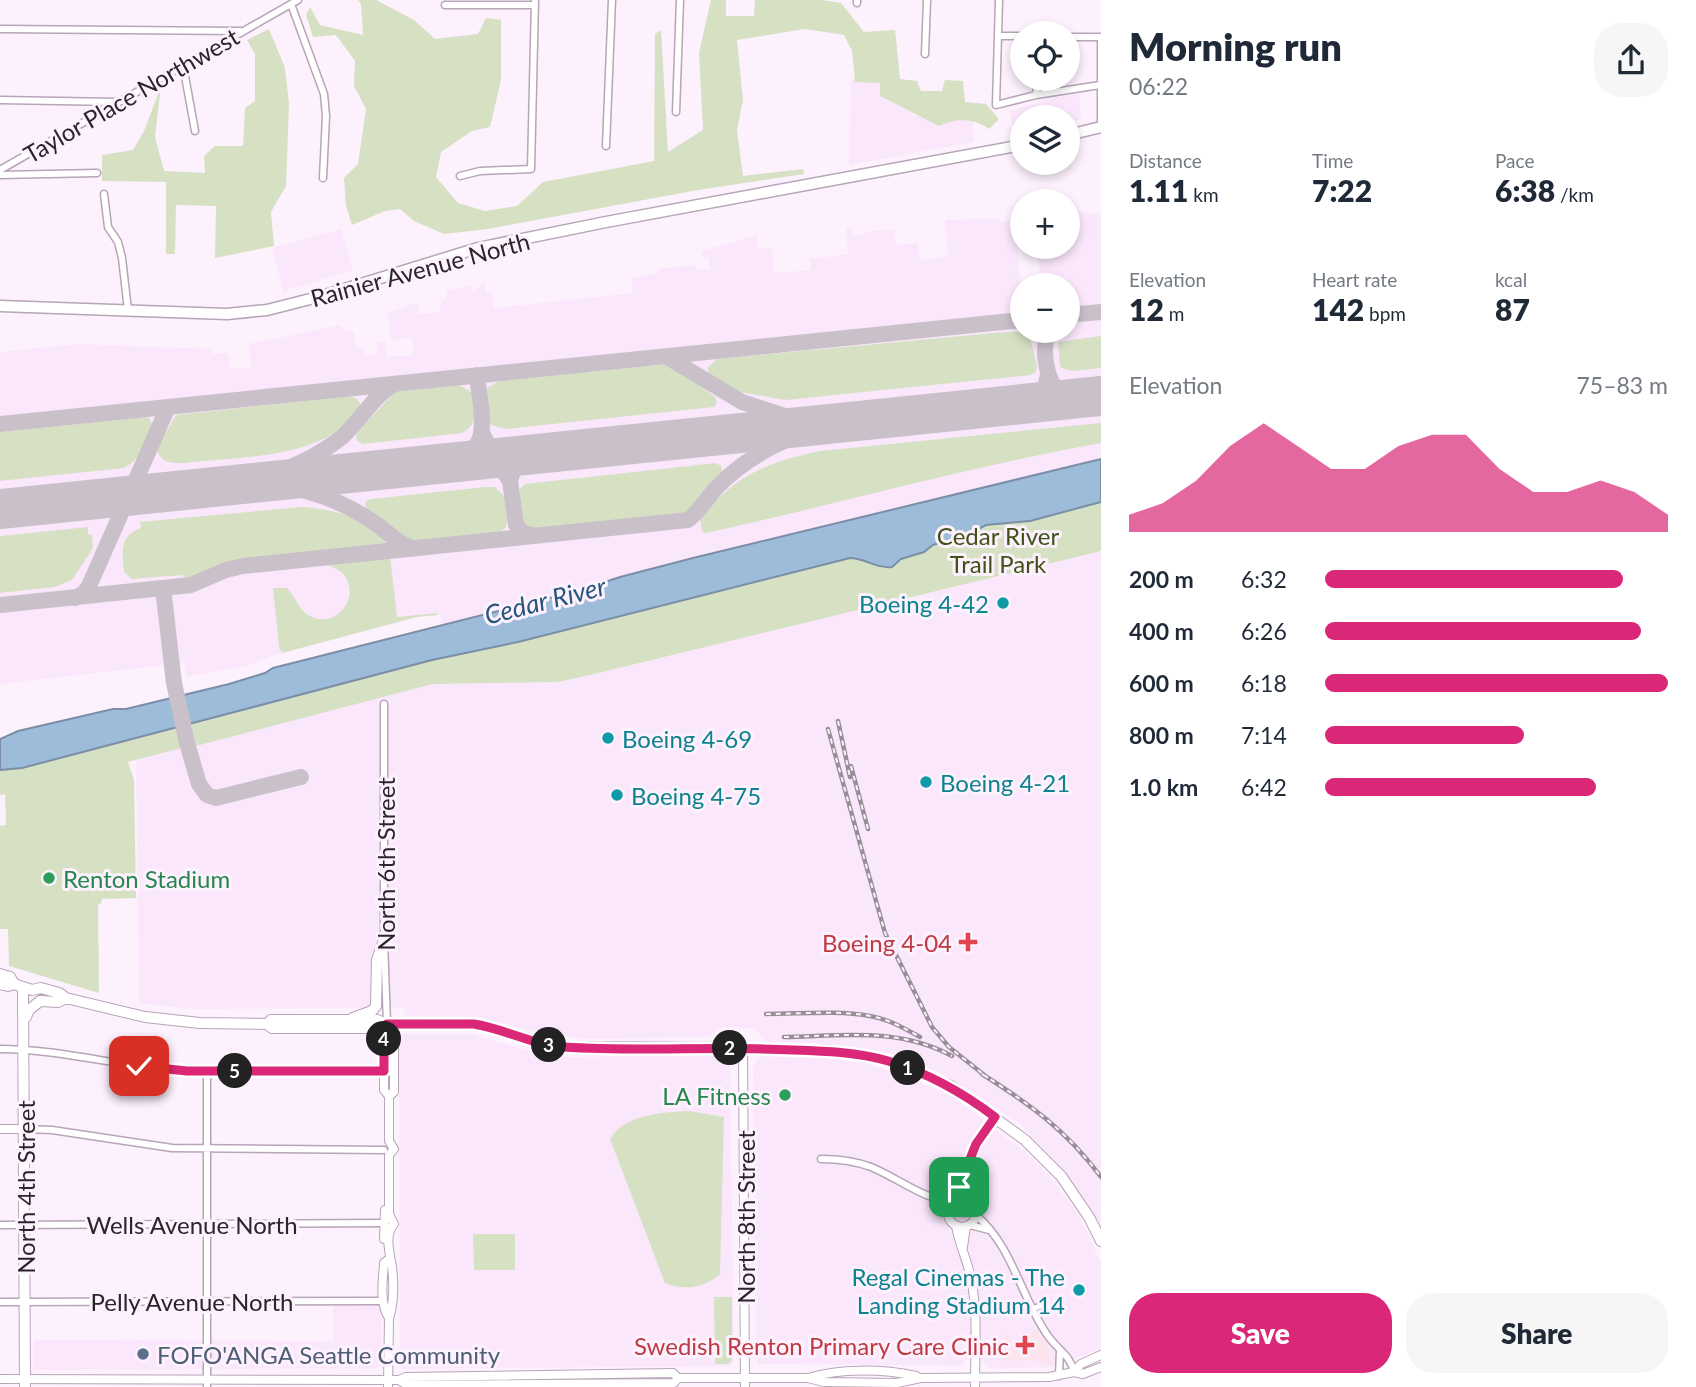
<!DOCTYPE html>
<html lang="en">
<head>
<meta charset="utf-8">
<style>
  body { margin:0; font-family:Lato,sans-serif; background:#f6f6f7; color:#1f2937; height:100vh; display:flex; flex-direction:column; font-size:26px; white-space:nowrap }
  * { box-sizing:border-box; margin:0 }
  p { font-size:23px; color:#747a83 }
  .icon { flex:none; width:38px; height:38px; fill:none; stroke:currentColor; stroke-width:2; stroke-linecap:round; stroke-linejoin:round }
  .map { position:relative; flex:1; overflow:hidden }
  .drawer { display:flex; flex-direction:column; background:#fff; width:595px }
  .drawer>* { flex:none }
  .buttons { position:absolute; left:1010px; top:21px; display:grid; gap:14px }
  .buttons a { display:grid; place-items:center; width:70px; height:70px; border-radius:50%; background:#fff; box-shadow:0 4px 10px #0003; font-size:35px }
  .pin { position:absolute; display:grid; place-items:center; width:60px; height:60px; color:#fff; margin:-30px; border-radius:14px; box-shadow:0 4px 10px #0006 }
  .km { position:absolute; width:35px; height:35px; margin:-18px; border-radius:50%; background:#222; color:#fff; font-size:19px; line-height:35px; text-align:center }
  .round { display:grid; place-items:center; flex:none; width:74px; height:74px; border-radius:28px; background:#f6f6f7 }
  .headline { display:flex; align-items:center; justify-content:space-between; height:119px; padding:0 28px }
  h1 { font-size:38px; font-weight:800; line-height:52px }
  .metrics { display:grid; grid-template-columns:repeat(3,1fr); gap:10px; height:119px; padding:7px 28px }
  .metrics div { display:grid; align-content:center }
  .metrics b { font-size:30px; font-weight:800 }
  .metrics small { font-size:19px; font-weight:400 }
  .metrics p { font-size:19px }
  .chart { height:196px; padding:14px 28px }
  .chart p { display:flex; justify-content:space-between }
  .chart svg { width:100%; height:126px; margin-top:7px; fill:#db2777; opacity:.7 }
  .action { display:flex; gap:14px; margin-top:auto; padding:14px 28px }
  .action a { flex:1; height:80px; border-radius:28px; background:#db2777; color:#fff; font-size:28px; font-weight:800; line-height:80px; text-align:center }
  .action a+a { background:#f6f6f7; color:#1f2937 }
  ul { padding:0 28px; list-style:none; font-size:23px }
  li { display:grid; grid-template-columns:112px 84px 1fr; align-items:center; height:52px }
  li i { height:18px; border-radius:9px; background:#db2777 }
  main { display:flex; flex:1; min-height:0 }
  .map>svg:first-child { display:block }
  .built { fill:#fbe7fc }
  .medical { fill:#fde4ec }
  .green { fill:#d6e1c4 }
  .water { fill:#9dbcda; stroke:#7b8ea6; stroke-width:2 }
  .pier { fill:#fdf1fd }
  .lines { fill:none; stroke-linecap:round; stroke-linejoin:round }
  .taxiway { stroke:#cac0ca; stroke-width:16 }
  .runway { stroke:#cac0ca; stroke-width:40 }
  .pedestrian-casing { stroke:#b7a5b8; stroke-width:8 }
  .minor-casing { stroke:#b7a5b8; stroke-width:9 }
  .tertiary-casing { stroke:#b7a5b8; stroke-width:10 }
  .secondary-casing { stroke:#b7a5b8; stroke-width:12 }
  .primary-casing { stroke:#b7a5b8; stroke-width:13 }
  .pedestrian { stroke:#fff; stroke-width:5 }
  .minor { stroke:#fff; stroke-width:6 }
  .tertiary { stroke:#fff; stroke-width:8 }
  .secondary { stroke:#fff; stroke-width:10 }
  .primary { stroke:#fff; stroke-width:10 }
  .rail-casing { stroke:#988e98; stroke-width:4.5 }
  .rail { stroke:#fdf1fd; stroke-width:2; stroke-dasharray:5; stroke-linecap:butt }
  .route-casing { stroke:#fff; stroke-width:14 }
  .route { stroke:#db2777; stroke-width:9 }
  .culture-dot { fill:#0f9aa8; stroke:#fdf1fd; stroke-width:2.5 }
  .leisure-dot { fill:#2e9e5b; stroke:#fdf1fd; stroke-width:2.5 }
  .health-dot { fill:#e0444e; stroke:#fdf1fd; stroke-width:2.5 }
  .service-dot { fill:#5c6f8a; stroke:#fdf1fd; stroke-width:2.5 }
  .labels { text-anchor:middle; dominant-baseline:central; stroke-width:6; stroke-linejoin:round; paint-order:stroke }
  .street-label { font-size:24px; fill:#2b242b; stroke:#fdf1fd }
  .park-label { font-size:24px; fill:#405218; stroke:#fdf1fd }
  .culture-label { font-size:24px; fill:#0d838f; stroke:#fdf1fd; text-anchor:start }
  .leisure-label { font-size:24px; fill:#27864d; stroke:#fdf1fd; text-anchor:start }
  .health-label { font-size:24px; fill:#be3a42; stroke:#fdf1fd; text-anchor:end }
  .service-label { font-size:24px; fill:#4e5e75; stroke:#fdf1fd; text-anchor:start }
  .water-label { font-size:26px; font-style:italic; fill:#26557e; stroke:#fdf1fd }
</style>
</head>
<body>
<main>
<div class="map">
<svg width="1101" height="1387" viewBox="0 0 1101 1387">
  <rect width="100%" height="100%" fill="#fdf1fd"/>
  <path class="built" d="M851 79 885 80V101L910 103 911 116 973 118V142L849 165Z
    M1079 92 1081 119 1068 122V117H1022V132L1014 134 1010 111Z
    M1068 209 1101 215V459L693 558 620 577 581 590 446 624H442L440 615 417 617 272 656 248 666 186 677 184 663 0 684V352L78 344 210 349 214 354 228 353 229 366 233 368 251 367 249 344 341 325 342 329 354 332 355 347H363L364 355 378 354 377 342 385 341 387 357 413 355 412 338 391 340 388 313 417 302 419 314 441 312 440 305 443 299H446L447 291 469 285 474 291 485 282 486 292 492 291 494 308 633 293 632 278 658 273V269L695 265 696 270 710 269 709 259 702 257V251L757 235 758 249 772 248 774 273 811 270 810 259 848 254 846 228 851 227 852 236 863 234 864 232 894 229 896 245 918 243 920 260 948 257 945 220 999 218V222L1014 220 1022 296V331H1068V285H1041L1037 247H1068Z
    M341 229 353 270 287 290 284 293 272 248Z
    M1101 551V1227L1077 1189 1053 1158 1016 1121 939 1072 882 1051 829 1045 766 1041 754 1028 723 1027 709 1037 587 1039 546 1034 474 1017 412 1016 405 1015 404 1008 193 1009 139 1003 136 760 433 684 558 682 586 676Z
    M399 1034H472L533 1052 569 1057 722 1055 730 1059 734 1361 729 1366 400 1369Z
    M765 1056 813 1057 864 1063 915 1080 952 1096 1025 1152 1049 1176 1077 1213 1101 1263V1349L1050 1367 990 1369 981 1360H966L962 1366 758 1364 756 1357 753 1066 758 1058Z
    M333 1301H381V1364L378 1368 35 1370 33 1369 34 1340 333 1341Z"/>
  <path class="medical" d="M1036 1329 1048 1347 1052 1364H1045V1361L1019 1360 1004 1362 1003 1341 1007 1334 1014 1342H1028V1338Z"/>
  <path class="green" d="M358 0H376L414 20 435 39 478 34 486 18 501 20V80L490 127 472 131 441 152 436 177 458 203 485 211 517 206 543 182 654 161 655 34 661 30 668 152 703 130 699 53 711 0H726V16H754L755 0H821L841 3 864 32 895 30 900 79 917 81 921 91H942L945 80 963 81 965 102 986 104 999 119 989 129C973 118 956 118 939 126L880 96V83L855 82 852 51 844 35 805 29 737 40 743 100 737 130 743 176 803 169 804 174 698 190 488 229 444 234 414 221 400 209 385 211 352 225 346 206 344 178 358 164 366 109 354 86 355 61 336 35 313 37 306 15 310 7 320 25 363 35 361 4Z
    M269 29 285 68 289 104 286 186 271 212 274 246 215 258 216 206 176 205 175 254H166V182L102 181V155L133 150 144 131 161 86 155 137 164 171 205 173 204 156 215 146H243L245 108 255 101V54L247 40Z
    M1004 332H1021L1030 337 1037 366 1036 372 1031 375 786 400 739 392 721 385 708 374V367L717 359Z
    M1101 336V368L1072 371 1060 367 1058 342Z
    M671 364 715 397 717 402 714 407 505 429 491 425 487 421 485 395 487 388 501 380Z
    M459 385 471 392C476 407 479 425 462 433L363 444 357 441 356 436 358 431 395 392Z
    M350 396C358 398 361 402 361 410 320 460 244 456 185 463 172 463 160 464 157 448L176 415Z
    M146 417 150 419 152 424C145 441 141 460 124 468L0 481V432Z
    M1101 423V443C968 467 838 504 706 533L702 531 700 519 703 514C739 474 768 462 820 451Z
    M716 463 721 466 722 472 685 515 678 518 535 532H527L519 521 517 492 525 484Z
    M485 487H495L505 497 508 521 506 527 496 536 416 544 406 541 367 511 365 505 366 501 371 499Z
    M1101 502V551L586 676 558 682 433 684 196 746 191 725 432 660 579 627 850 558H857L872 565 887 568 896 565 904 558 924 552 933 545 969 534 986 525 1030 521Z
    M300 507C326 508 375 517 387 544L381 548 249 560 184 580 183 575 132 579 124 572C122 552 119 536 141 528L140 522Z
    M88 527V534L92 535 93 548 72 580 55 587 0 593V536Z
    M390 556 397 617 438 613 437 615 417 617 282 653 279 647 273 588H287C296 597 299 612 312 617 337 628 361 597 344 575 338 567 328 566 322 563Z
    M178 728 182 748 128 762 134 780 136 898 102 899 101 904H98L99 993 9 966 8 929H0V826L6 825 5 794 0 795V770L22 768Z
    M688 1111 724 1117 720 1274C705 1288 684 1291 665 1283L610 1139C623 1115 663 1112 688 1111Z
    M473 1234H515V1270H474Z
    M714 1297H732V1360L728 1364H715Z"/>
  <path class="water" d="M1101 459V502L1030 521 986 525 969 534 933 545 924 552 901 559 892 567C876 569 865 558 850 558L518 642 432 660 22 768 0 770V739L18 731 113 709H126L229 684 265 673 273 668 581 590 620 577 693 558Z"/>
  <path class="pier" d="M182 692 192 728 179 732 169 695Z"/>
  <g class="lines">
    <path class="taxiway" d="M1068 315 1101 312
      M1048 331C1041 354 1046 390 1071 399
      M667 357 742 402 785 416 829 421
      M1028 403 1045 388 1048 375
      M0 424 1022 320
      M482 432C488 449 498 453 514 456
      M532 454 515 465 510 481 516 525 522 532 534 536
      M481 459 500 466 510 481
      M454 462C495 448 480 410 477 375
      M239 483C276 475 312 461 342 437 358 423 378 390 396 384
      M255 484C298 485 337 498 372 521 386 530 397 544 412 548
      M163 588 174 683 187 743 199 784 207 795 216 798 301 777
      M75 598 84 593 89 586 168 407
      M0 605 191 585 226 570 243 566 688 520C699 512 707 498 717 487 751 452 794 433 842 422"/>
    <path class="runway" d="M0 509 1101 396"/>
    <defs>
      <path id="pedestrian" d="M974 1308 1032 1309 1040 1306"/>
      <path id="minor" d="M999 0 996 105 1036 95 1100 85
        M857 3V0
        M291 4 324 94 326 116 323 178
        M445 5H535
        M0 29 240 31
        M998 36H1022
        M1068 37H1101V127
        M925 54 927 0
        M183 65 195 131
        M1036 95 1037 79
        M0 100 116 102
        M676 112 680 0
        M606 146 612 0
        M0 170 298 0
        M0 175 97 173
        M460 176 480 171 531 169 535 0
        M104 194 108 227 118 242 122 258 128 310
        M384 704V940L387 1024
        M0 1049C63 1049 123 1068 186 1071 252 1075 318 1070 384 1071
        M207 1071V1387
        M25 1129 52 1130 172 1148 384 1150
        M821 1159C838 1159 855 1161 871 1167 898 1178 924 1200 954 1202
        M933 1199 948 1214
        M976 1215C1012 1246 1020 1294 1046 1333 1055 1348 1070 1354 1074 1372
        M0 1225 384 1223
        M970 1225 989 1230
        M0 1302 383 1301
        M1059 1376 1060 1350"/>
      <path id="tertiary" d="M387 1024 394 1036V1092L389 1096V1141L394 1149 389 1155V1214L394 1224
        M387 1024 384 1036V1090L389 1096
        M743 1048 745 1387
        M0 1129H25
        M948 1213a14 14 0 1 1 28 0a14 14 0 1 1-28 0Z
        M956 1201 971 1154 995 1117
        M956 1226C959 1244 967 1259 971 1278 978 1313 975 1351 975 1387
        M384 1239 385 1210
        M963 1247 966 1226
        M389 1259 384 1263C383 1280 379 1303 389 1318
        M1074 1372 1081 1364 1101 1355
        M808 1378C840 1368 883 1369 916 1376
        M0 1379 399 1380 406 1377 673 1373 678 1378
        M399 1380 407 1385H419L674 1383 678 1378H808L824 1382 897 1383 921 1378 1049 1377 1074 1372 1083 1374 1101 1367
        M388 1387 389 1318C394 1304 394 1282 392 1267 390 1254 384 1235 394 1224"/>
      <path id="secondary" d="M0 974 10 977 14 984
        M0 984 8 986 14 984 32 990 41 988 59 993 66 998 145 1017 200 1023 267 1024 271 1020H377L387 1024H470L487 1026 556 1047 757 1048 832 1051 885 1060 951 1086 1025 1140 1061 1176 1089 1217 1101 1241
        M23 987 25 1387
        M26 1017 29 1010 40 1001 58 1002 66 998
        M353 1018 372 1011 376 1006 377 960 384 940
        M267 1024 272 1028H376L387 1024"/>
      <path id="primary" d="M1068 135 1101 127
        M0 306 227 314 267 310 322 296 478 248 606 222 1022 145"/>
    </defs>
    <use href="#pedestrian" class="pedestrian-casing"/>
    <use href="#minor" class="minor-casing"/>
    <use href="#tertiary" class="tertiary-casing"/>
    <use href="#secondary" class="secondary-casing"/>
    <use href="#primary" class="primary-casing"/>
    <use href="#pedestrian" class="pedestrian"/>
    <use href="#minor" class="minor"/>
    <use href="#tertiary" class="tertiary"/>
    <use href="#secondary" class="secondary"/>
    <use href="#primary" class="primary"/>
    <defs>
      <path id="rail" d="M838 721 850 777
        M828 729 885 933 932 1027 949 1047 988 1078
        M851 766 868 829
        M766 1014C800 1014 837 1010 870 1016 888 1019 904 1028 920 1037
        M784 1037C843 1036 898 1027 952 1056
        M982 1074C1031 1105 1066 1130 1101 1177"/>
    </defs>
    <use href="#rail" class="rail-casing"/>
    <use href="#rail" class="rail"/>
  </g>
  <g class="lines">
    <defs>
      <path id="route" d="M139 1066 187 1071H384V1036L387 1024H474C505 1029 533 1045 564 1047 640 1052 717 1046 793 1050 824 1051 857 1052 888 1061 928 1073 962 1092 995 1117L976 1144 959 1187"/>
    </defs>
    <use href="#route" class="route-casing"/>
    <use href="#route" class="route"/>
  </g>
  <g class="culture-dot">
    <circle cx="1003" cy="603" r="7"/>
    <circle cx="608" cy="738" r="7"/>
    <circle cx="926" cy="782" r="7"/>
    <circle cx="617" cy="795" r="7"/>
    <circle cx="1079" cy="1290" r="7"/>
  </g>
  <g class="leisure-dot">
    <circle cx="49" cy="878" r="7"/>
    <circle cx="785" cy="1095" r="7"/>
  </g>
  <g class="health-dot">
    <path d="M964.5 931.5h7v7h7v7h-7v7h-7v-7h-7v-7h7z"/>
    <path d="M1021.5 1334.5h7v7h7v7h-7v7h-7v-7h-7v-7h7z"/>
  </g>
  <circle class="service-dot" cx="143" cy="1354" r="7"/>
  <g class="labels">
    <g class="street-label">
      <text transform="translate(131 95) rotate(-30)">Taylor Place Northwest</text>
      <text transform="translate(420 269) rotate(-15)">Rainier Avenue North</text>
      <text transform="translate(385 864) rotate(-90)">North 6th Street</text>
      <text transform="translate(25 1187) rotate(-90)">North 4th Street</text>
      <text transform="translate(745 1217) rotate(-90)">North 8th Street</text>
      <text x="192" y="1224">Wells Avenue North</text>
      <text x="192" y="1301">Pelly Avenue North</text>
    </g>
    <g class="park-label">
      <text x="998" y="535">Cedar River<tspan x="998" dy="28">Trail Park</tspan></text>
    </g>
    <g class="culture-label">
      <text x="989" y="603" text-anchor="end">Boeing 4-42</text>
      <text x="622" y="738">Boeing 4-69</text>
      <text x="940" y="782">Boeing 4-21</text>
      <text x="631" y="795">Boeing 4-75</text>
      <text x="1065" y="1276" text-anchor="end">Regal Cinemas - The<tspan x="1065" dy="28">Landing Stadium 14</tspan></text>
    </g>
    <g class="leisure-label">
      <text x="63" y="878">Renton Stadium</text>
      <text x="771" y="1095" text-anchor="end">LA Fitness</text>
    </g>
    <g class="health-label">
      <text x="952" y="942">Boeing 4-04</text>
      <text x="1009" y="1345">Swedish Renton Primary Care Clinic</text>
    </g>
    <g class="service-label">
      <text x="157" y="1354">FOFO'ANGA Seattle Community</text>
    </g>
    <g class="water-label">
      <text transform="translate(545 600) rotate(-14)">Cedar River</text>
    </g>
  </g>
</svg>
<div class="buttons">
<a><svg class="icon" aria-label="locate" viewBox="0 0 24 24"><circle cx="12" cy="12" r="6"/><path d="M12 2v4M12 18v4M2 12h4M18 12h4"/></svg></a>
<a><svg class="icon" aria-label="layers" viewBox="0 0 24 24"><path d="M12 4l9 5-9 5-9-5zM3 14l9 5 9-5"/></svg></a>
<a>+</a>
<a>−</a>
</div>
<div class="pin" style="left:959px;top:1187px;background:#1e9e55"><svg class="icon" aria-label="arrive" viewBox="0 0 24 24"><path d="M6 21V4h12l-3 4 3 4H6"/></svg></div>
<div class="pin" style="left:139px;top:1066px;background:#d93025"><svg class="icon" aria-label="check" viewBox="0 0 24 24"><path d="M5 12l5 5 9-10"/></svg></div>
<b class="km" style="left:908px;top:1068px">1</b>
<b class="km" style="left:730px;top:1048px">2</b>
<b class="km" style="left:549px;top:1045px">3</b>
<b class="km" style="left:384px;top:1039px">4</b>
<b class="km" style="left:235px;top:1071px">5</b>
</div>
<section class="drawer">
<div class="headline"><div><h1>Morning run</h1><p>06:22</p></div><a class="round"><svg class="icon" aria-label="share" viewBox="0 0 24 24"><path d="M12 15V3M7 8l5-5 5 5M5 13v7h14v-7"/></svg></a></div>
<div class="metrics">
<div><p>Distance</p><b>1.11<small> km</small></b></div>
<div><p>Time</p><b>7:22</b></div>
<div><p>Pace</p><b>6:38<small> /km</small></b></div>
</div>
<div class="metrics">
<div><p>Elevation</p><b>12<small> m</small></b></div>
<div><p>Heart rate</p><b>142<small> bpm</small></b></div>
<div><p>kcal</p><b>87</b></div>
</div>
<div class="chart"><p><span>Elevation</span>75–83 m</p>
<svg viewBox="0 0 160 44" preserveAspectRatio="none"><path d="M0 44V38L10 34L20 26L30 14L40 6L50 14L60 22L70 22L80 14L90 10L100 10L110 22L120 30L130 30L140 26L150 30L160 38V44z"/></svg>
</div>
<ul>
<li><b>200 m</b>6:32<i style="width:87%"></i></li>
<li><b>400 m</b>6:26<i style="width:92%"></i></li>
<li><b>600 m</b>6:18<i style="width:100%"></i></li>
<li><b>800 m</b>7:14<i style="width:58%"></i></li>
<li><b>1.0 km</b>6:42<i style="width:79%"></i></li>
</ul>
<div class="action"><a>Save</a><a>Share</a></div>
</section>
</main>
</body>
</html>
